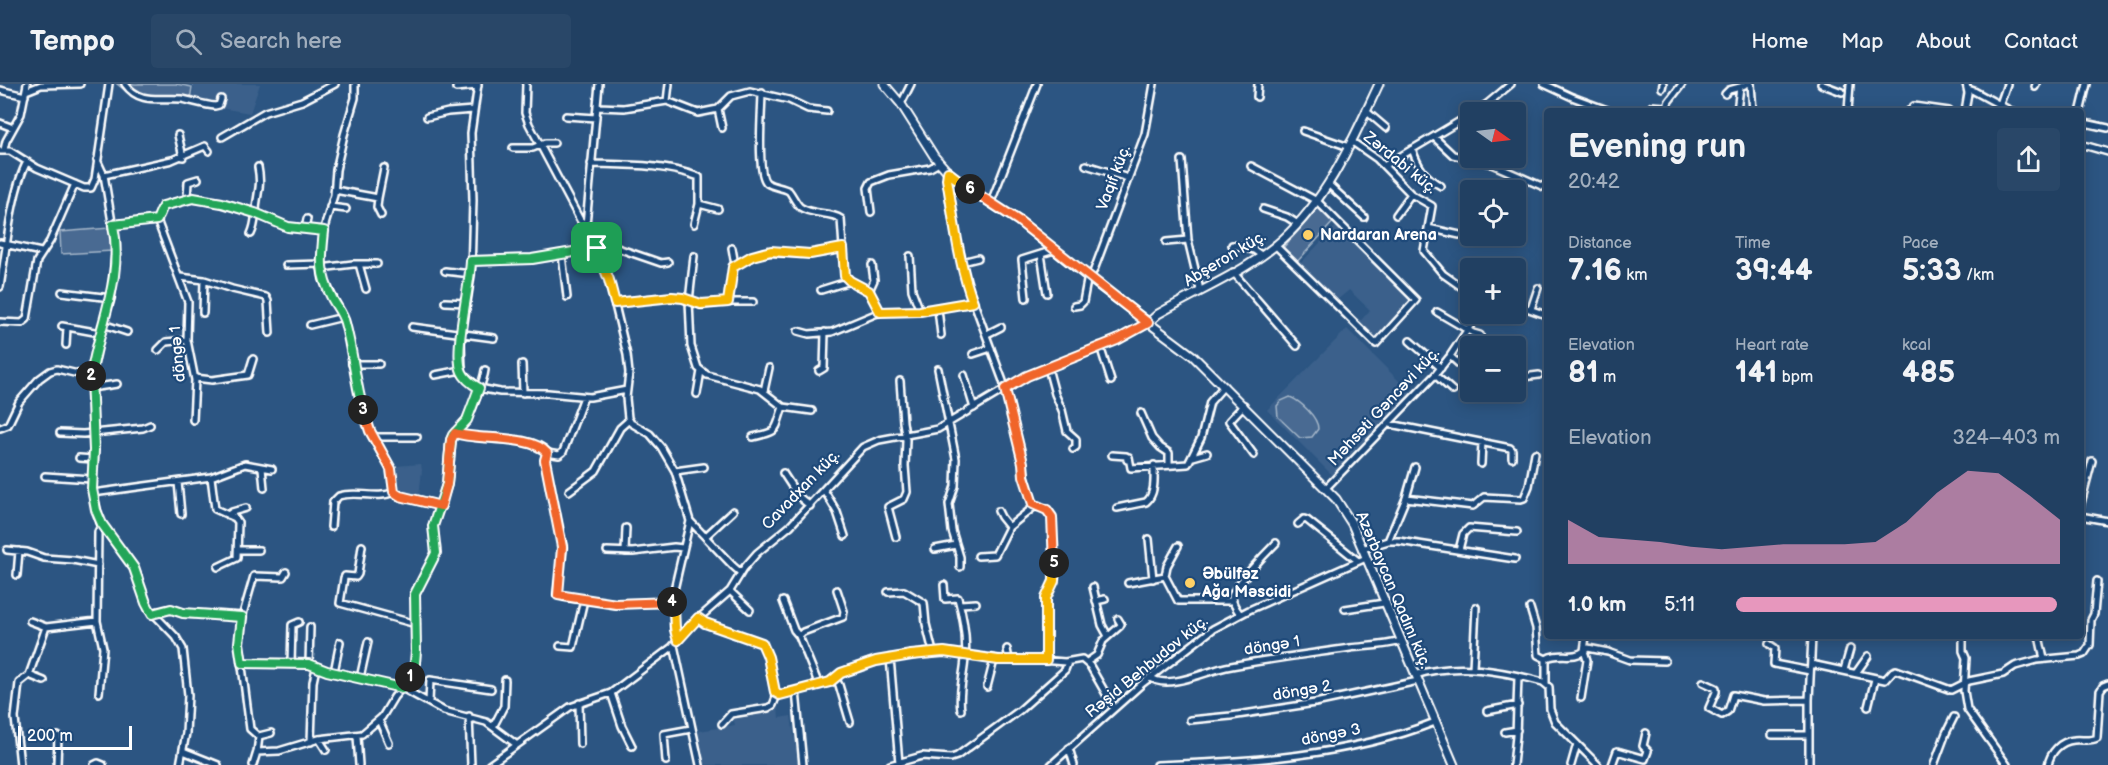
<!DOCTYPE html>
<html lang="en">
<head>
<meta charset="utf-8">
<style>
  body { margin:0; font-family:"Balsamiq Sans",sans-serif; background:#294768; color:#f1f3f6; height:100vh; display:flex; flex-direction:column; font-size:22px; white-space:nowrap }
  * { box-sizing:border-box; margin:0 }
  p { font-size:20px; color:#a2afbe }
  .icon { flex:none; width:33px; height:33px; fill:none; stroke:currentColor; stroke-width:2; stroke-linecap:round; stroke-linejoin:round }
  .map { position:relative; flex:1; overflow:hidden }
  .details { position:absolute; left:1544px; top:24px; width:540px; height:531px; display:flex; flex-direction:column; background:#214062; border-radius:6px; box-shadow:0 3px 15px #0003,0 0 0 2px #3e5977 }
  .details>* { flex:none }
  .needle { width:39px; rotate:104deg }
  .tools { position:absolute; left:1460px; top:18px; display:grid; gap:12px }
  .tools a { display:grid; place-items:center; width:66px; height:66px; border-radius:6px; background:#214062; box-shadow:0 3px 15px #0003,0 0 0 2px #3e5977; font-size:30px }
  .scale { position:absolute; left:18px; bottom:15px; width:114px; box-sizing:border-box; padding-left:6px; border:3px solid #fff; border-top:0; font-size:16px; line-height:21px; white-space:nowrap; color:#fff; -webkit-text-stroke:4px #1f4a7a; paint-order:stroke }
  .pin { position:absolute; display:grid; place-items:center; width:51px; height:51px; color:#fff; margin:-26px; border-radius:12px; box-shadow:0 3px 9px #0006 }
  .km { position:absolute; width:30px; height:30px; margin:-15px; border-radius:50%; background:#222; color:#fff; font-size:16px; line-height:30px; text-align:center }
  .round { display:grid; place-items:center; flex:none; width:63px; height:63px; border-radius:6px; background:#294768 }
  .summary { display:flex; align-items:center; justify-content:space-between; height:102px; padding:0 24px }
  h1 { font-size:33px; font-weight:600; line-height:45px }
  .metrics { display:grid; grid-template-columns:repeat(3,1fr); gap:9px; height:102px; padding:6px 24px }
  .metrics div { display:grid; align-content:center }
  .metrics b { font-size:30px; font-weight:600 }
  .metrics small { font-size:16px; font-weight:400 }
  .metrics p { font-size:16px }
  .chart { height:168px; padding:12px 24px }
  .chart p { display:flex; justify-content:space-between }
  .chart svg { width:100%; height:108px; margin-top:6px; fill:#e797bd; opacity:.7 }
  ul { padding:0 24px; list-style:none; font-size:20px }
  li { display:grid; grid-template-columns:96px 72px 1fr; align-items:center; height:45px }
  li i { height:15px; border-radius:8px; background:#e797bd }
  header { display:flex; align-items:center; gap:36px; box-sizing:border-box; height:84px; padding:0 30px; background:#214062; border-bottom:2px solid #3e5977 }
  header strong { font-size:28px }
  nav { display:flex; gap:33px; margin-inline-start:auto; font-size:21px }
  .search { width:420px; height:54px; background:#294768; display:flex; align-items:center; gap:15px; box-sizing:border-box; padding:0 21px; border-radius:6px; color:#a2afbe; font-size:22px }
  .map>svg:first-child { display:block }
  .built { fill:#3b618b }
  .green { fill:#486b92; stroke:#a4b5c8; stroke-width:1.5 }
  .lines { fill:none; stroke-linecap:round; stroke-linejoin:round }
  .minor-casing { stroke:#fff; stroke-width:10 }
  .major-casing { stroke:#fff; stroke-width:11 }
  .minor { stroke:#1f4a7a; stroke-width:5 }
  .major { stroke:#1f4a7a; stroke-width:7 }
  .split-1-casing { stroke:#fff; stroke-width:12 }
  .split-2-casing { stroke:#fff; stroke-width:12 }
  .split-3-casing { stroke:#fff; stroke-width:12 }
  .split-4-casing { stroke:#fff; stroke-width:12 }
  .split-5-casing { stroke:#fff; stroke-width:12 }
  .split-6-casing { stroke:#fff; stroke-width:12 }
  .split-7-casing { stroke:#fff; stroke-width:12 }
  .split-1 { stroke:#22a559; stroke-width:8 }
  .split-2 { stroke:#22a559; stroke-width:8 }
  .split-3 { stroke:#22a559; stroke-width:8 }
  .split-4 { stroke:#f0652b; stroke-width:8 }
  .split-5 { stroke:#f5b400; stroke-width:8 }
  .split-6 { stroke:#f0652b; stroke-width:8 }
  .split-7 { stroke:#f5b400; stroke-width:8 }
  .poi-dot { fill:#ffd166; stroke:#1f4a7a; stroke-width:2 }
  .labels { text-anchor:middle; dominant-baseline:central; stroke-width:4.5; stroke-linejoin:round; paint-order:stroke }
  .street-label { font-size:16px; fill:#fff; stroke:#1f4a7a }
  .poi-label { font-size:16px; font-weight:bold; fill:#fff; stroke:#1f4a7a; text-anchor:start }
</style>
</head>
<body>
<header>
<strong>Tempo</strong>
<div class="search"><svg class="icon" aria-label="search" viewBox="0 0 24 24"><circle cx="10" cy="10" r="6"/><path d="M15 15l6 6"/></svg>Search here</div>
<nav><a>Home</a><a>Map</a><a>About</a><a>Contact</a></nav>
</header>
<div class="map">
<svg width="2108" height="681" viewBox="0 0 2108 681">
  <rect width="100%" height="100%" fill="#2c5582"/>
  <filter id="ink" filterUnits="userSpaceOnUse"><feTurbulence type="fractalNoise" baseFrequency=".0167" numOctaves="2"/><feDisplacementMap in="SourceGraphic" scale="12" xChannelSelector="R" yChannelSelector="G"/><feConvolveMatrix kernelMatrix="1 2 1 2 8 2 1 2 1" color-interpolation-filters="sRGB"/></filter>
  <g filter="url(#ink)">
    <path class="built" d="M191 0H260L250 29 191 19 194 2Z
      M1338 140 1415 216 1377 258 1357 241 1370 226 1349 206 1336 217 1299 181Z
      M1347 245 1413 311 1333 392 1267 326Z
      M421 380 422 386 419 413 396 407 394 390 398 389 396 382Z
      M778 624 779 634 791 632 798 678 796 681H702L701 669 694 648 735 641 733 633Z"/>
    <path class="green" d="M117 0H176L192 3 190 16 144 12 131 5 127 8Z
      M1320 122 1334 137 1296 179 1282 165Z
      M110 144 112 167 61 170 60 148Z
      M1290 313C1300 317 1318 333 1318 345L1312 353 1300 354 1278 333 1277 322 1281 317Z"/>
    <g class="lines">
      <defs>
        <path id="minor" d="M125 0C140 21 160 13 182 15 193 17 204 21 215 22L219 21 221 15
          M355 0V14L344 51 336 86 334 111 325 141 321 180 323 195 345 237 359 312 370 347 391 385 394 408 400 412 441 422
          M478 0 471 49 473 116 471 190 461 259 462 289 479 304 500 308 548 309 590 313 627 306
          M526 0 525 29 529 40 580 136 586 141
          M599 0 586 141 609 196 627 271 629 289 626 314 628 334 631 339 650 350 661 363 675 387 690 437 733 482 741 489
          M1544 0 1572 13 1607 26
          M1751 0 1753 27
          M1821 0 1842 8
          M2035 3 2036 0
          M456 4 478 2
          M1662 4 1663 0
          M1968 5 1974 7 2011 27
          M0 6 25 12
          M26 7 41 1 80 0
          M762 8C762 24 756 92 767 99 773 103 782 103 789 107 793 112 795 118 800 123 813 132 830 127 841 135L845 192 850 197 869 207 880 228
          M1725 10 1729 6 1740 3
          M1257 13 1258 0
          M667 17 669 0
          M901 20 911 0
          M1487 20 1500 28
          M2000 20 2007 0
          M1652 22 1666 23
          M598 23 624 24 667 17 698 29 718 25 731 12 750 7 789 16 808 25 827 27
          M718 25 722 44
          M1366 27 1386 44
          M1665 27 1669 17 1682 0
          M1737 27 1740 3 1747 0
          M1848 27 1850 0
          M1909 27 1914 22 1949 27
          M1965 27 1968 9 1966 0
          M1474 28 1487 20 1511 0
          M2080 29 2087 0
          M566 32 596 34
          M427 33 448 28 473 26
          M1515 34 1524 38
          M2080 38 2108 44
          M0 39 13 44
          M1303 47 1349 63
          M178 51 183 73
          M222 53 265 28 302 17 335 0
          M1434 53 1453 71 1489 79 1546 104
          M1351 57 1377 75 1411 110 1432 122 1424 167 1443 190 1470 209
          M2080 60 2108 68
          M513 64H533L545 59H554
          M1412 65C1418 82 1424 93 1441 102
          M4 66 6 57 21 30 27 0
          M0 67H10L37 84 84 104H91L95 95 109 0
          M97 76 104 91 116 162 111 214 100 249 91 293 94 366 92 405 100 438 134 484 148 524 176 553 183 565 188 611 186 649 180 681
          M1182 76 1188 156 1200 206
          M591 80C627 81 666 80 699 93V120L694 140
          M1086 81 1128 94
          M1251 82 1317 117 1416 216 1376 260 1275 161
          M1384 82 1470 31
          M948 88 947 95 956 150 967 200 1003 297 1023 379 1025 392 1033 420 1047 426 1052 433 1055 494 1046 514V576
          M104 91 172 76 205 62 209 67
          M1328 100 1364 133
          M335 106 378 114 377 123 381 131
          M378 114 384 84
          M187 115 188 98 198 95
          M991 118 1037 0
          M699 120 718 125
          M330 123 346 125
          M1263 125 1287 133 1298 140
          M871 128 868 104 871 98 889 91 930 84 939 79
          M1396 131 1411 110
          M157 136 188 218 187 256 195 296 193 336
          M113 141 157 136 163 122 193 114 222 119 255 129 288 143 324 147
          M1428 144 1469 153
          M305 145 307 135
          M251 150C255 142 255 135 256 126 257 107 262 104 258 83
          M594 158 603 159 661 179 668 178
          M1166 158 1188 156
          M0 159 41 168
          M1232 161 1254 166 1261 171
          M732 164 735 181
          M1041 170 1047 209
          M562 171 567 213
          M694 172 689 217 691 262 698 284 707 291 760 305 783 323 812 327
          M910 172 912 206 920 227
          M471 177 532 175 597 164
          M962 178 978 174
          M359 180 366 205
          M286 181 321 180
          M321 184 353 180H377
          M445 187 471 190
          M1233 188 1297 262
          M180 193 204 196 232 205 266 213 268 217 270 249
          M0 203C6 169 11 107 27 78
          M821 206 850 197
          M869 207 874 196 872 181
          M62 208 111 214
          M1026 214 1022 176 1054 166
          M445 218 466 219
          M728 218H753
          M615 219 672 213 683 214 701 221 728 218 733 183 752 172 764 168 810 170 843 164
          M1515 220 1546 231
          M1074 222 1080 221 1083 218 1087 197 1094 186 1145 50 1154 0
          M938 225 941 251
          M1531 225 1538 204
          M1437 228 1473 249 1480 251
          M203 229 204 196
          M0 238 22 239 27 235 37 177 50 157 75 100
          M103 240 127 248
          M310 241 343 233
          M62 242 100 249
          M412 243 494 254
          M798 247 809 250 832 248 880 228 920 227 973 218
          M987 250 1001 243
          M1410 257 1441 284
          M66 261 67 243
          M1100 262 1111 297
          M158 266 166 258 187 256
          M973 270 991 264
          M1450 272 1470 290
          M352 280H379
          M522 280 523 309
          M1048 284 1055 310 1062 326 1067 347 1076 355V363L1073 365
          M938 285 956 375 955 402 949 420 952 447 960 473V483
          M819 287 824 284 825 248
          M435 291 461 286
          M964 291 974 324
          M1435 291 1453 307
          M195 294 212 296 248 291 253 275
          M1515 294 1539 291
          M91 304 117 300
          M764 307 769 284
          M697 310 701 287
          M584 313 563 368 559 371 547 369 545 376 563 463 557 510 564 513 616 520 672 518
          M1244 321 1229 337 1254 371
          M1141 329 1152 354 1160 363 1169 369V381
          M1390 340 1510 364 1512 366V374
          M0 344 8 341 19 318 39 295 50 287 57 285 91 293
          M60 349 83 350 143 344 150 341
          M455 349C476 357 532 350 547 369
          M373 353H417
          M753 353C780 347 774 348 783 323
          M1112 371 1126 372 1127 376
          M1129 373 1131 384 1188 380 1201 354 1210 318 1224 302
          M1193 373 1207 369
          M79 374 94 375
          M1481 380 1482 358
          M262 384 264 404
          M675 387 704 383
          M783 389 798 412 810 422
          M45 392 92 395
          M211 393 215 425 235 434 238 438 237 474 218 483
          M178 398 181 430
          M1326 404 1435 291 1450 272 1478 230
          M824 406 837 428 845 452
          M569 407 596 387 620 344 629 336
          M93 409 211 393 245 380 272 385
          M1406 414 1473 422 1484 413 1521 415 1524 414 1529 402 1535 369
          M2080 423 2092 377
          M1117 424 1146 418C1156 410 1154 393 1154 381
          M998 427 1001 433 1009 443
          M228 431 232 428 246 424
          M2080 432 2108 437
          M1298 440 1304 435 1307 436 1358 477
          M331 443 333 418 339 412C356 406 377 416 394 408
          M706 452 733 427
          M896 453 888 423 904 415 907 408 905 382 906 356 903 338 900 297
          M1149 455 1153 495
          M1388 457 1406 414 1415 383
          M362 462 358 490 356 493 345 492 344 494 340 519 416 540
          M1178 462 1167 482 1165 492 1178 517H1233
          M935 465 956 461
          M1362 465 1388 457H1399L1515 475
          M7 466 27 468 44 474 73 476 98 481
          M238 466H259
          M1459 466 1463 450 1469 444 1517 448
          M607 467 633 468 674 463 683 464
          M625 468 626 444
          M978 472 995 471 1009 443 1035 422
          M17 491 19 467
          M1128 499 1165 492
          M944 501 945 515 958 514C963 532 967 556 965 574 964 592 958 608 961 626
          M1093 503 1102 541 1108 552
          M730 507 750 526
          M888 508 904 507 924 519 926 540 933 568
          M783 517 794 546 799 552
          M1096 517 1105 515
          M960 520 976 519
          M1530 524 1536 544 1538 571 1546 575
          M1345 525 1384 519
          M152 529 171 525 183 529 242 533
          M1240 530C1237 526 1232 518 1232 513 1232 504 1268 467 1276 459
          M698 534 705 539 762 559 768 573 775 608 777 611 830 598 841 589 876 577 926 569 944 568 1002 576H1041L1065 578 1082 575 1090 582 1114 624
          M30 537 46 543
          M97 537 103 564 99 609
          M1963 552V567L1966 574 1964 607 1967 625 2007 681
          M2039 552 2044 575
          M678 556 674 545 673 510 690 437
          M1769 560 1775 564 1774 580 1810 587
          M674 561 700 681
          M560 562 573 563 584 516
          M1007 565 1009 576
          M890 574 899 679
          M1087 578 1097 571 1103 557 1120 542 1121 540 1118 535
          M242 579 309 580 327 587 402 604 444 627 486 638 517 661
          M291 580 292 541 299 538
          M309 580 310 543
          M1811 580 1885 596 1893 587 1896 586 1951 606 1969 597 2003 590 2015 582 2037 576 2079 572 2084 570 2090 561 2091 536 2094 530 2097 497
          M1473 584 1476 523
          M1844 586 1850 565
          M334 588 340 558
          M1856 589 1868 572
          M29 591 44 597
          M1415 591C1458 578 1502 587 1543 598L1549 603 1550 625 1555 638 1598 681
          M1150 593C1166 607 1207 587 1226 583 1267 575 1309 570 1350 564 1367 562 1384 562 1401 557
          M360 594 368 558
          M835 594 839 601 850 638
          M1703 598 1716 604V608L1709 624 1722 631 1728 627 1733 611 1764 617 1809 616
          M1546 600V575C1558 567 1573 576 1584 567L1586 552
          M819 601 799 552 803 548 843 533 844 527 837 506
          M987 603 994 576
          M796 607 803 681
          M611 609 622 642 632 662
          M1581 614 1587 576 1584 567 1588 564 1608 568 1630 576 1665 577
          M429 618 430 596 491 605
          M579 619 580 660
          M1868 623 1875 595
          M1487 627 1518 621
          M469 632 471 681
          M379 636 389 659
          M1190 636 1231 632 1315 619 1418 597
          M722 640 731 630 768 624 773 621 777 611
          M493 643 504 622 505 596
          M1505 648 1517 646
          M1772 651H1809
          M259 652 271 649
          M357 652 359 681
          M319 655 326 666
          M311 658 313 598 316 584
          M1069 664 1074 681
          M183 667 218 681
          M257 668 279 667 319 655 362 650 382 633 394 613 410 594 415 579 416 567 415 510 436 469 433 442 447 401 451 356C454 348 461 344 466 337 471 328 484 296 485 286
          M666 677 664 650 691 645
          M20 681 15 634 19 599 29 591 46 543 97 537 98 448 102 440
          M57 681 58 652
          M94 681 98 679 103 681
          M253 681 257 668 259 653 250 645 239 559 243 530 254 492 283 493 286 488
          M489 681 570 623 611 609 672 563 690 542 730 507 744 484 757 469 790 442 863 363 879 356 938 345 1027 292 1117 256 1148 239
          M890 681 922 672 951 674 957 672 1020 626 1065 586 1068 578
          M1051 681 1143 599 1213 545 1249 526 1366 474
          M1157 681C1249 678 1349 672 1435 638
          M1513 681 1516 652 1518 593
          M1571 681 1577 660
          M1612 681 1617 667 1645 675 1648 667 1643 662 1646 649
          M1809 681V616L1812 552
          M1934 681 1946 649 1954 633
          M2048 681C2050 669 2060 657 2074 656 2082 655 2090 658 2097 654L2100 607 2103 602 2108 600"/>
        <path id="major" d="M884 0 901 20 934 72 948 88 974 108 1019 137 1089 194 1193 272 1336 415 1352 440 1454 681
          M1148 239 1158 230C1199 206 1248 187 1283 155 1329 113 1353 55 1379 0"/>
      </defs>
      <use href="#minor" class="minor-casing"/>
      <use href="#major" class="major-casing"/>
      <use href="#minor" class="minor"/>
      <use href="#major" class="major"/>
    </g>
  </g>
  <g class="lines" filter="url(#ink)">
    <defs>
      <path id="split-1" d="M410 593 415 579 416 567 415 510 436 469 433 442 447 400 451 356 453 351 467 336 479 304C472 300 465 295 462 288 453 268 470 203 471 177L532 175 597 164"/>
      <path id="split-2" d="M91 292 94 366 92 405 96 426 102 440 134 484 146 519 152 530 171 525 183 529 242 533 239 559 242 579 309 580 327 587 402 604 410 593"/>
      <path id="split-3" d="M91 292C99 241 124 193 113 141L157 136 163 122 193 114 222 119 255 129 288 143 324 147C321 174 319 190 332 214 336 222 343 230 345 239 353 268 355 297 363 326"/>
      <path id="split-4" d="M363 326 370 347 391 385 394 408 400 412 441 422 447 400 451 356 455 349C476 357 532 350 547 369L545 376 562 463 558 511 616 520 672 518"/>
      <path id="split-5" d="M672 518C677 529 672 543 678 556L698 534 705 539 762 559 768 573 775 608 780 611 830 598 841 589 876 577 911 571 944 568 998 576H1046V514L1054 497V479"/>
      <path id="split-6" d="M970 105 1019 137 1148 239 1117 256 1027 292 1005 305 1023 379 1024 392 1033 420 1047 426 1052 433 1054 479"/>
      <path id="split-7" d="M597 164 609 196 615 219 672 213 683 214 701 220 728 218 733 183 752 172 771 167 810 170 843 164 845 192 850 197 869 207 880 228 920 227 973 218C958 179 954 135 947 95L948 88 970 105"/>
    </defs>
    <use href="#split-1" class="split-1-casing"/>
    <use href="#split-2" class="split-2-casing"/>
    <use href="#split-3" class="split-3-casing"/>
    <use href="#split-4" class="split-4-casing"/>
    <use href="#split-5" class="split-5-casing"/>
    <use href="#split-6" class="split-6-casing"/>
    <use href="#split-7" class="split-7-casing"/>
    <use href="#split-1" class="split-1"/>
    <use href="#split-2" class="split-2"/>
    <use href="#split-3" class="split-3"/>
    <use href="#split-4" class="split-4"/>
    <use href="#split-5" class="split-5"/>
    <use href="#split-6" class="split-6"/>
    <use href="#split-7" class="split-7"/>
  </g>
  <g class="poi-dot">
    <circle cx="1308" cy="151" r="6"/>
    <circle cx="1190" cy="499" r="6"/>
  </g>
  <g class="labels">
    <g class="street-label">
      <text transform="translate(1400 79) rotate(39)">Zərdabi küç.</text>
      <text transform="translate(1114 94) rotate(-69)">Vaqif küç.</text>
      <text transform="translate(1225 175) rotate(-31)">Abşeron küç.</text>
      <text transform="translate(178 270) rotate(-95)">döngə 1</text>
      <text transform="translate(1384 323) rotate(-47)">Məhsəti Gəncəvi küç.</text>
      <text transform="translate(801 406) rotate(-46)">Cavadxan küç.</text>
      <text transform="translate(1393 506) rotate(67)">Azərbaycan Qadını küç.</text>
      <text transform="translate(1272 562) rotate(-9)">döngə 1</text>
      <text transform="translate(1147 583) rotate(-39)">Rəşid Behbudov küç.</text>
      <text transform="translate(1302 607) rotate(-10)">döngə 2</text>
      <text transform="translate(1331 651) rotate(-11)">döngə 3</text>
    </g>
    <g class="poi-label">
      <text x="1320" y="151">Nardaran Arena</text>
      <text x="1202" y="490">Əbülfəz<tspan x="1202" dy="18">Ağa Məscidi</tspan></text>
    </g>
  </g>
</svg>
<div class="tools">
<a><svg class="needle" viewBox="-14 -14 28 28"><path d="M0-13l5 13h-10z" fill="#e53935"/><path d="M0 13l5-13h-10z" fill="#a2afbe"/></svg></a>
<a><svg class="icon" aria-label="locate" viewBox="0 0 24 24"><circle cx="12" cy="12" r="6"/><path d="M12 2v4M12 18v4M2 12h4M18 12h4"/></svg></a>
<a>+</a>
<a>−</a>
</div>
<div class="scale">200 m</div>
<div class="pin" style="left:597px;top:164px;background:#1e9e55"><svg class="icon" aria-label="arrive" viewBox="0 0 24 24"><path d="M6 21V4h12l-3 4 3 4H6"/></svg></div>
<b class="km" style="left:410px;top:593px">1</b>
<b class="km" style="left:91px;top:292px">2</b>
<b class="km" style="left:363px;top:326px">3</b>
<b class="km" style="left:672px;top:518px">4</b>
<b class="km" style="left:1054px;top:479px">5</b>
<b class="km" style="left:970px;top:105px">6</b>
<section class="details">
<div class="summary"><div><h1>Evening run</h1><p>20:42</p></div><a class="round"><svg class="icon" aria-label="share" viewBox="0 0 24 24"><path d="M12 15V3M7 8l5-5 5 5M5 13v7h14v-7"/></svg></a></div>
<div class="metrics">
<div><p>Distance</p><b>7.16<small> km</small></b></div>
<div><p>Time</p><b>39:44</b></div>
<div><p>Pace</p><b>5:33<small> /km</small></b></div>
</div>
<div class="metrics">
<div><p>Elevation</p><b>81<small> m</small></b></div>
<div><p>Heart rate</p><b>141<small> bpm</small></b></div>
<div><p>kcal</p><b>485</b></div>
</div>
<div class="chart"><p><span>Elevation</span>324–403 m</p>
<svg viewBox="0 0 160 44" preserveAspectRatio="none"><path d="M0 44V26L10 33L20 34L30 35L40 37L50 38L60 37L70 36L80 36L90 36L100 35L110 27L120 15L130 6L140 7L150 16L160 26V44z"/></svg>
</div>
<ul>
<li><b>1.0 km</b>5:11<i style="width:99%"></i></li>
</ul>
</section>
</div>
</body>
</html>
